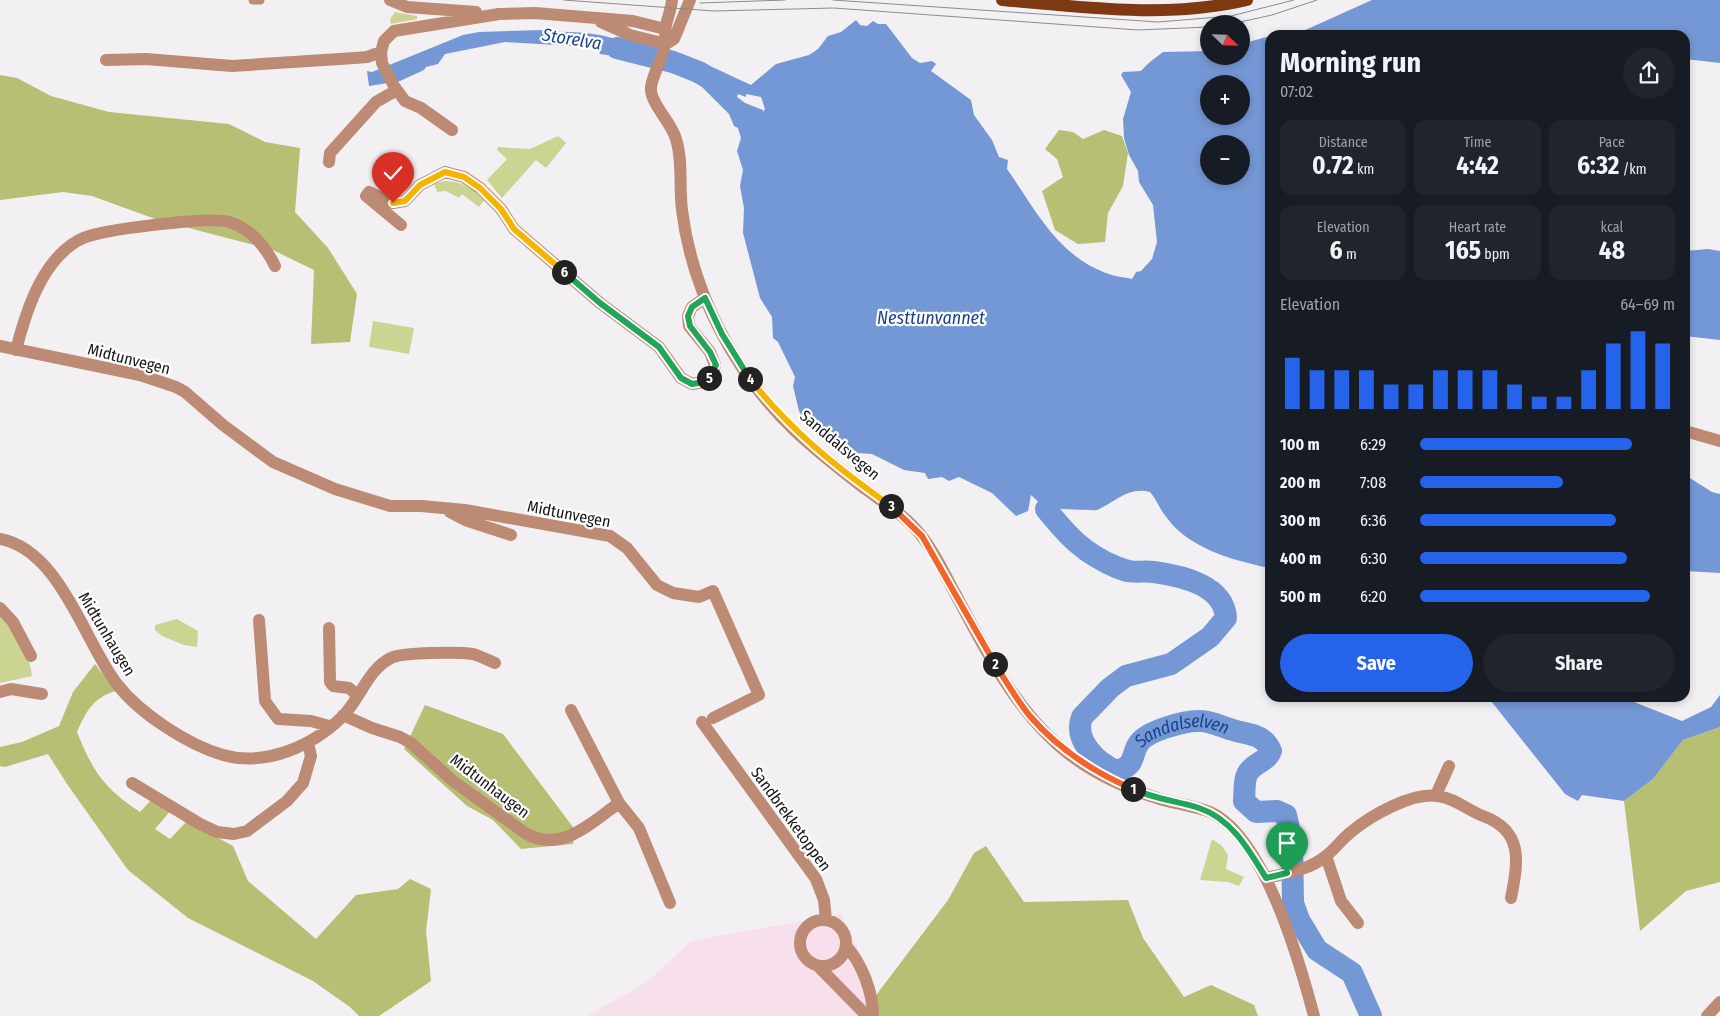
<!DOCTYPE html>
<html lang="en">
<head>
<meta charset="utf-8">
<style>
  body { margin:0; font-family:"Fira Sans Condensed",sans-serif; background:#20242c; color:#f1f3f6; height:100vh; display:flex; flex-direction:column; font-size:19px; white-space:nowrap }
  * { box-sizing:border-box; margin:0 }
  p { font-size:16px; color:#9ea1a6 }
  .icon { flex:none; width:28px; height:28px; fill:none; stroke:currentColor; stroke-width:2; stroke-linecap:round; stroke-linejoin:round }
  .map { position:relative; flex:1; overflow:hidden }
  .sheet { position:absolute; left:1265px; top:30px; width:425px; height:672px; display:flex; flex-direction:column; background:#171b24; border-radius:15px; box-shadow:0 2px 8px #0003 }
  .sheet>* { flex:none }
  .needle { width:32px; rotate:113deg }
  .fabs { position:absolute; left:1200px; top:15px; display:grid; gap:10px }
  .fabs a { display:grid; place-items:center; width:50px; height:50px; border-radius:50%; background:#171b24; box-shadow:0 2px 8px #0003; font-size:25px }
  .pin { position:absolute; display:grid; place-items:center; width:42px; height:42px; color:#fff; margin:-51px -21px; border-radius:50% 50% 50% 0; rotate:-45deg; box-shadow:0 0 5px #0007 }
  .pin .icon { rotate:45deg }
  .km { position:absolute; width:25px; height:25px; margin:-12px; border-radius:50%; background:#222; color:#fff; font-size:14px; line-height:25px; text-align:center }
  .round { display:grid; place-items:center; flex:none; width:52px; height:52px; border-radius:26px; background:#20242c }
  .overview { display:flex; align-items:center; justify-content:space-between; height:85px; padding:0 15px }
  h1 { font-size:28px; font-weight:700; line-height:38px }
  .stats { display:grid; grid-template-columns:repeat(3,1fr); gap:8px; height:85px; padding:5px 15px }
  .stats div { display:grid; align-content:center; border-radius:12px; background:#20242c; text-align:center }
  .stats b { font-size:25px; font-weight:700 }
  .stats small { font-size:14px; font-weight:400 }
  .stats p { font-size:14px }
  .chart { height:140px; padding:10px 15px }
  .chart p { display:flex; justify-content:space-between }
  .chart svg { width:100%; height:90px; margin-top:5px; stroke:#2563eb; stroke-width:6 }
  .primary-button { display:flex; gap:10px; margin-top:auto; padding:10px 15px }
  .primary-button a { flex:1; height:58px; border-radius:30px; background:#2563eb; color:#fff; font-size:20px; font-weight:700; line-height:58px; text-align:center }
  .primary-button a+a { background:#20242c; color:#f1f3f6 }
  ul { padding:0 15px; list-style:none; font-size:16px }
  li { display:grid; grid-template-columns:80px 60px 1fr; align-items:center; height:38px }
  li i { height:12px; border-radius:6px; background:#2563eb }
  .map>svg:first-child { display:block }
  .industrial { fill:#f7dfeb }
  .green { fill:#ccd491 }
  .forest { fill:#b6bf73 }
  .water { fill:#7498d5; fill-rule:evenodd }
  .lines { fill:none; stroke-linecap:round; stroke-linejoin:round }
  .river { stroke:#7498d5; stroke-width:22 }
  .pedestrian { stroke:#bd8a73; stroke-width:9 }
  .minor { stroke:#bd8a73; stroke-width:12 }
  .primary { stroke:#7e3812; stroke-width:12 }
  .tram { stroke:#8b8a8c; stroke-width:1 }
  .split-1-casing { stroke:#fff; stroke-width:10 }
  .split-2-casing { stroke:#fff; stroke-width:10 }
  .split-3-casing { stroke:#fff; stroke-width:10 }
  .split-4-casing { stroke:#fff; stroke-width:10 }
  .split-5-casing { stroke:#fff; stroke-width:10 }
  .split-6-casing { stroke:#fff; stroke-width:10 }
  .split-7-casing { stroke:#fff; stroke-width:10 }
  .split-1 { stroke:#22a559; stroke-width:6 }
  .split-2 { stroke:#f0652b; stroke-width:6 }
  .split-3 { stroke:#f0652b; stroke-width:6 }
  .split-4 { stroke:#f5b400; stroke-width:6 }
  .split-5 { stroke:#22a559; stroke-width:6 }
  .split-6 { stroke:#22a559; stroke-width:6 }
  .split-7 { stroke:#f5b400; stroke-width:6 }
  .labels { text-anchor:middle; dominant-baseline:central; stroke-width:4.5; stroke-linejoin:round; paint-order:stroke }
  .street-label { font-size:16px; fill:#171617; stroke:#fefeff }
  .water-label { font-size:18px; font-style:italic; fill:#19428a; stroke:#fefeff }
</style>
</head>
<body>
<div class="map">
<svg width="1720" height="1016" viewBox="0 0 1720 1016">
  <rect width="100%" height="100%" fill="#f2f0f3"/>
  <path class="industrial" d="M841 914 866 966 879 1016H587L647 982 691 941Z"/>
  <path class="green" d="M395 12 417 16V19L391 24 390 19Z
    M558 136 566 143 546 168 536 160 502 198 487 180 507 159 497 150 498 147 530 149Z
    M444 181C461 181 472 188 485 199L479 207 462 194 459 198 446 191 437 192 434 184Z
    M373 321 414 328 409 354 369 347Z
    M0 613C15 633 29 650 32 676L0 683Z
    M177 619 198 631 197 647 184 645 162 636 155 630V625Z
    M1212 839 1222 846 1228 855 1226 869 1244 877 1239 886 1228 882 1200 880Z"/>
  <path class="forest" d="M0 75 17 78 51 96 109 112 229 124 265 142 300 148 295 212 328 248 357 294 350 342 311 344 314 270 273 250 158 220 92 196 63 192 0 200Z
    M1059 130 1073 132 1083 139 1104 130 1122 136 1128 153 1123 186 1108 213 1105 242 1078 244 1055 230 1042 191 1063 177 1057 159 1045 149Z
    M95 664 116 691C93 697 86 712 77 732 93 772 104 788 140 812L153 798 171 810 155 829 170 839 187 821 233 846 248 881 316 939 356 895 398 889 410 879 431 889 426 931 431 981 379 1016H359L350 1007 313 981 188 918 128 870 67 784 48 754 5 767 0 766V747L22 742 59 726 73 692Z
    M425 705 503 734 576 831 573 844 521 849 493 820 467 806 404 749Z
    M1720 727V882L1686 891 1640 931 1624 801 1653 779 1683 740Z
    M986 846 1024 902 1128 900 1143 938 1184 997 1211 985 1254 1005 1258 1016H878L874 998 948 900 974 853Z"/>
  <path class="water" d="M1372 0H1720V63L1685 59V35H1280L1290 31H1303Z
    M856 20 860 25 867 26 873 21 878 24H886L912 58 920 63 932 61 936 64 931 71 971 100 974 115 992 140 999 157 1008 160 1007 169C1036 210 1058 257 1109 274 1116 277 1124 277 1132 279L1136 272 1141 271 1152 259 1157 242 1153 205 1139 182 1138 171 1129 155 1124 138 1123 119 1131 92 1121 75 1123 72 1141 71C1148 63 1155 58 1163 52L1209 51V56H1241V44L1270 36V566L1264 567C1230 559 1189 548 1167 518 1160 510 1157 500 1150 492 1129 486 1115 502 1097 510 1093 511 1056 508 1046 509L1031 495 1028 511 1016 516 992 493 959 477 949 481 942 477 928 479 925 473 904 470 872 454 857 453 844 441 831 440 823 436 819 437 807 426 799 411 793 386 795 377 778 342 773 338 772 317 760 298 743 233 744 208 740 186 743 170 737 151 741 138 738 128 734 126 729 114 702 87 671 69 675 57 695 59 751 85 776 64 809 55 818 49 828 36 841 32ZM1209 84H1241V116H1209ZM738 94 746 97V94L761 97 765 109 763 112V110L745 103 737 97ZM1209 144H1241V176H1209Z
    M543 30C562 33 575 31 593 34 611 36 628 44 645 50L648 55 645 63C633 51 615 57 600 54L599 51 592 47 505 42 445 54 438 64 426 67 424 70 400 81 369 86 367 71 372 72 463 35 479 32Z
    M1708 249 1720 251V340L1685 336V251Z
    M1685 475 1712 492 1720 494V573L1685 571Z
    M1720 695V727L1683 740 1653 779 1624 801 1582 795 1578 801 1565 794 1491 701 1484 698H1624L1682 721 1711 707Z"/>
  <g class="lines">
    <g class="river">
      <path d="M617 48 673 62 701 73"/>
      <path id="s1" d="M1046 509C1068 536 1083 553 1116 567 1135 575 1138 570 1154 572 1182 576 1224 585 1226 618L1210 637 1171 664 1126 676 1110 688 1082 717C1073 740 1097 763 1117 771 1138 764 1130 755 1139 743 1147 731 1186 720 1200 721 1211 721 1222 727 1233 730 1249 735 1263 733 1271 751 1267 761 1257 762 1250 770 1243 777 1245 792 1244 801L1256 812 1277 811 1286 815 1292 841 1293 903 1299 920 1317 950 1352 973 1371 1016"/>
    </g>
    <path class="pedestrian" d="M253 0H260"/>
    <path class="minor" d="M390 0 407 7 476 12
      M672 0C671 11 666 21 665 31 665 34 666 42 665 44 663 59 653 73 651 87 649 102 672 123 676 139 683 161 679 187 682 210 692 292 735 374 795 431 815 450 838 468 860 485 881 501 903 513 920 534 935 552 945 575 956 595 984 648 1013 705 1058 745 1086 770 1124 788 1160 799 1177 804 1194 806 1210 812 1264 836 1300 963 1314 1016
      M601 22 630 35 666 44
      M666 44 674 39 690 0
      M106 60 146 59 232 66 355 58 367 57 381 52
      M452 130 421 108 405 101 394 86 382 63 381 52 384 41 394 31 499 14 535 13 633 21 665 29
      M329 162 330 153 376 102 397 90
      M401 225 366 196 369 192 393 203 405 201 420 185 445 172 464 177 480 188 501 209 514 229 600 303 659 347 681 378 692 384 704 382 712 375 715 365 710 352 689 326 688 316 692 307 705 298
      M0 346 140 375 176 387 185 392 223 425 273 462 335 489 390 506H421L465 510 610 536 627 548 657 585 673 593 699 597 713 591 759 695 713 718
      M16 350C25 315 38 273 66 249 73 243 81 238 89 236 112 229 210 216 229 222 250 228 266 247 275 266
      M1685 431 1720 441
      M450 512 465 520 511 535
      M0 539C60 550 84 641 117 684 139 713 188 745 223 755 265 767 313 746 343 716 360 699 368 669 391 658 402 652 460 652 473 654 480 656 488 660 495 663
      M0 608 13 622 31 656
      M259 620 265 701 278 719 311 721 329 726
      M329 628 330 682 333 686 349 688 357 695
      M0 692 11 689 42 694
      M343 715 372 728 400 737 411 743 453 781 525 833C561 854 591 823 619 803L571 710
      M702 722 816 879 824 900 826 920
      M132 783 200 824 217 832 234 834 247 831 287 801 303 783 311 756 308 743
      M1436 795 1449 766
      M619 803 639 828 670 903
      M1326 856 1341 901 1358 923
      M1266 878C1287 873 1309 870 1326 856 1335 849 1342 839 1351 832 1370 816 1412 792 1437 796 1455 798 1467 810 1483 816 1524 831 1518 862 1511 898
      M800 943a23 23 0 1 1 46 0a23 23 0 1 1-46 0Z
      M846 946C862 963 873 993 873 1016
      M817 965 867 1016
      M1707 1016 1720 1002"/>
    <path class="primary" d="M1002 0C1082 7 1168 19 1247 0"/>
    <path class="tram" d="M564 0 714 11 834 8 1138 30 1209 27
      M833 0 1158 22 1231 16 1294 0
      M700 3 785 0
      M1231 24 1272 15 1317 0"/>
  </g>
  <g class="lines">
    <defs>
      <path id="split-1" d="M1133 789C1154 799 1177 801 1199 808 1232 819 1249 850 1266 878L1287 873"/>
      <path id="split-2" d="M995 664C1006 681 1016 699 1029 715 1058 749 1093 772 1133 789"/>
      <path id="split-3" d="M891 506 922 536 995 664"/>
      <path id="split-4" d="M750 379C791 431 837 468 891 506"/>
      <path id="split-5" d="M709 378 716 365 710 352 690 326 688 316 692 307 705 298 722 334 750 379"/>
      <path id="split-6" d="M564 272 600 303 659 347 681 378 692 384 704 382 709 378"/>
      <path id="split-7" d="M393 203 405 201 420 185 445 172 464 177 480 188 501 209 514 229 564 272"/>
    </defs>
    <use href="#split-1" class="split-1-casing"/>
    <use href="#split-2" class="split-2-casing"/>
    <use href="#split-3" class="split-3-casing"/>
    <use href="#split-4" class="split-4-casing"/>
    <use href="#split-5" class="split-5-casing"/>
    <use href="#split-6" class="split-6-casing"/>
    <use href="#split-7" class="split-7-casing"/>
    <use href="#split-1" class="split-1"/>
    <use href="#split-2" class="split-2"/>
    <use href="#split-3" class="split-3"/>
    <use href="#split-4" class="split-4"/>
    <use href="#split-5" class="split-5"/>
    <use href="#split-6" class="split-6"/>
    <use href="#split-7" class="split-7"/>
  </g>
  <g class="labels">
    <g class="street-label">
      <text transform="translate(129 359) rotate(14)">Midtunvegen</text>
      <text transform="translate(840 445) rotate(40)">Sanddalsvegen</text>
      <text transform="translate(569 514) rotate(11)">Midtunvegen</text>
      <text transform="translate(107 634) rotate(59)">Midtunhaugen</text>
      <text transform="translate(490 786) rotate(37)">Midtunhaugen</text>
      <text transform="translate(791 819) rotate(54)">Sandbrekketoppen</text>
    </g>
    <g class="water-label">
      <text transform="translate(572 39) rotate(9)">Storelva</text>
      <text x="931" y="318">Nesttunvannet</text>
      <text stroke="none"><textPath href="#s1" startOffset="558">Sandalselven</textPath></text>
    </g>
  </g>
</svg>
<div class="fabs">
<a><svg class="needle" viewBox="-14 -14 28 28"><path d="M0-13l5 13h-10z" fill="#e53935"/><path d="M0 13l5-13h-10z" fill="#9ea1a6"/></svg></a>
<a>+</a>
<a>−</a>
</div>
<div class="pin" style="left:1287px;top:873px;background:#1e9e55"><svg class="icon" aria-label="arrive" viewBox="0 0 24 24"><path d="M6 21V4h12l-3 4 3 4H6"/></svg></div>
<div class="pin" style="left:393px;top:203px;background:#d93025"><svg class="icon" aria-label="check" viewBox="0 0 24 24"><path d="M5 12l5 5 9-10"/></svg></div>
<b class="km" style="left:1133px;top:789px">1</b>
<b class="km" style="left:995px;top:664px">2</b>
<b class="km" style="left:891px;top:506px">3</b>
<b class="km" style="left:750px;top:379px">4</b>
<b class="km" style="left:709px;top:378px">5</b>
<b class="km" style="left:564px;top:272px">6</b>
<section class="sheet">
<div class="overview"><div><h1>Morning run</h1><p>07:02</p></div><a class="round"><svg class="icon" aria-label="share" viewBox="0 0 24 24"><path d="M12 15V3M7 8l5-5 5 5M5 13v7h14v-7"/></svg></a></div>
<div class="stats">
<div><p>Distance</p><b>0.72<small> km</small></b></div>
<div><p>Time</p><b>4:42</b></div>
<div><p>Pace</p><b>6:32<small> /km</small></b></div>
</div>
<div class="stats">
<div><p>Elevation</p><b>6<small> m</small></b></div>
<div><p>Heart rate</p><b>165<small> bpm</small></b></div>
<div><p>kcal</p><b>48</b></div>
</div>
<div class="chart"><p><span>Elevation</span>64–69 m</p>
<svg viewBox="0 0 160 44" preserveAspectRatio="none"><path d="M5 44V19M15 44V25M25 44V25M35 44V25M45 44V32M55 44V32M65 44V25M75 44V25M85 44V25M95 44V32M105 44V38M115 44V38M125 44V25M135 44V12M145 44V6M155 44V12"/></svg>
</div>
<ul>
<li><b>100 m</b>6:29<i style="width:83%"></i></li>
<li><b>200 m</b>7:08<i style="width:56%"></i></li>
<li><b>300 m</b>6:36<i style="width:77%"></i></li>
<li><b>400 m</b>6:30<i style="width:81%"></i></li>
<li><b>500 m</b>6:20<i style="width:90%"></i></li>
</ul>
<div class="primary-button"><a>Save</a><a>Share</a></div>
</section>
</div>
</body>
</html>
